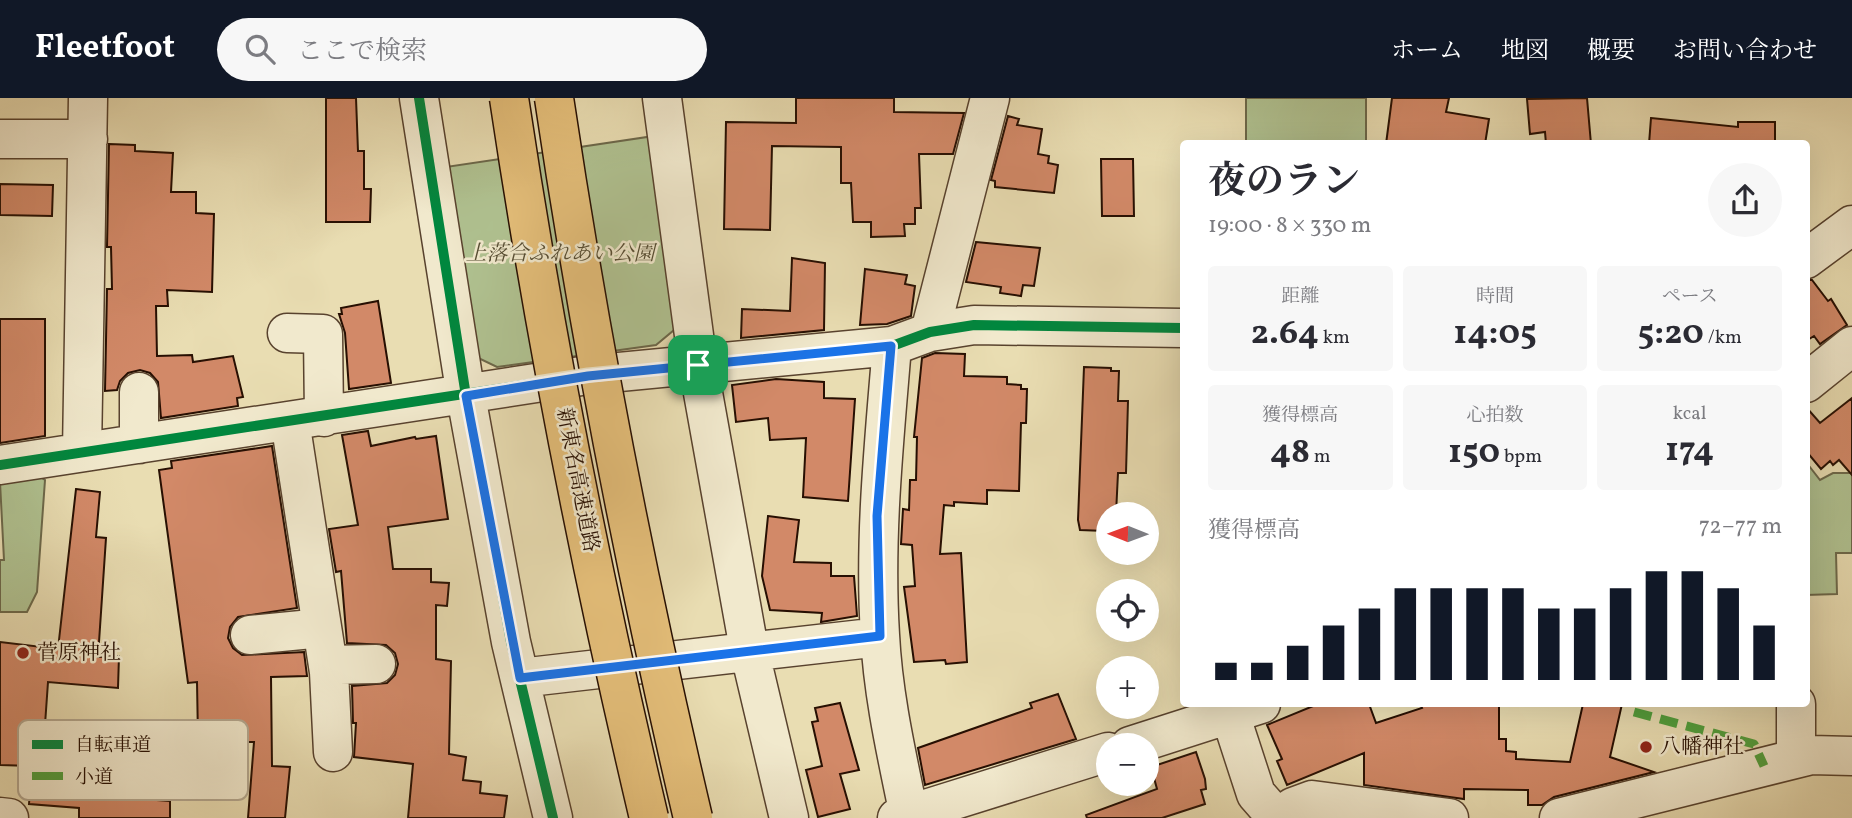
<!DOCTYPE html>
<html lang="ja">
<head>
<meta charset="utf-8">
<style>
  body { margin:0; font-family:Vollkorn,"Noto Serif JP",serif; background:#f7f7f7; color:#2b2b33; height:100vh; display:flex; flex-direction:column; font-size:26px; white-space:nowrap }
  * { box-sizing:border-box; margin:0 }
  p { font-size:23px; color:#7c7c81 }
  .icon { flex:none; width:38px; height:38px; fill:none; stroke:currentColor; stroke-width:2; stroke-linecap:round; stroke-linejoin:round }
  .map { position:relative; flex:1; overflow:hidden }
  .details { position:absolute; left:1180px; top:42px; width:630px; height:567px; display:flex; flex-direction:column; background:#fff; border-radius:7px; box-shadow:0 7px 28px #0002 }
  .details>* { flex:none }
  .needle { width:46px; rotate:271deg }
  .tools { position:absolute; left:1096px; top:404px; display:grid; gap:14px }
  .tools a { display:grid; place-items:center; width:63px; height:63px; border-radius:50%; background:#fff; box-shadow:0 7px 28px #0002; font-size:35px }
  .pin { position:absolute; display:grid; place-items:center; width:60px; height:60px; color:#fff; margin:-30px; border-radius:14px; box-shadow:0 4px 10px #0006 }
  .round { display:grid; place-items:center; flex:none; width:74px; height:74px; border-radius:37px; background:#f7f7f7 }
  .headline { display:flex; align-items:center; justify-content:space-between; height:119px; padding:0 28px }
  h1 { font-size:38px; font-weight:700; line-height:52px }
  .metrics { display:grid; grid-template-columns:repeat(3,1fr); gap:10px; height:119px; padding:7px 28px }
  .metrics div { display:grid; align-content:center; border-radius:7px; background:#f7f7f7; text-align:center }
  .metrics b { font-size:35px; font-weight:700 }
  .metrics small { font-size:19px; font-weight:400 }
  .metrics p { font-size:19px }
  .chart { height:196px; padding:14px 28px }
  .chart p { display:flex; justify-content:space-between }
  .chart svg { width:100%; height:126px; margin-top:7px; stroke:#111827; stroke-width:6 }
  header { display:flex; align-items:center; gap:42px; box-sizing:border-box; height:98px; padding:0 35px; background:#111827; color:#fff }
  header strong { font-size:33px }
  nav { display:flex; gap:38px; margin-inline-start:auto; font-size:24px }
  .search { width:490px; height:63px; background:#f7f7f7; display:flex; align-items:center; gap:18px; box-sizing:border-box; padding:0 24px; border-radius:38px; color:#7c7c81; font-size:26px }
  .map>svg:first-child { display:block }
  .green { fill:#b0c291; stroke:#6c684a; stroke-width:2 }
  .building { fill:#d28968; stroke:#270f02; stroke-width:2 }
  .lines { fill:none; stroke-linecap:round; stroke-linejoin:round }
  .minor-casing { stroke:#58422e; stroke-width:41 }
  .minor { stroke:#f1e9cd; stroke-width:38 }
  .highway-bridge-casing { stroke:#270f02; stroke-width:41; stroke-linecap:butt }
  .highway-bridge { stroke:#e4be79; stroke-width:38 }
  .quiet { stroke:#51a03d; stroke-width:9; stroke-dasharray:18 9; stroke-linecap:butt }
  .cycleway-casing { stroke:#f1e9cd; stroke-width:15 }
  .cycleway { stroke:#00873e; stroke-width:10 }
  .route-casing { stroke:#fff; stroke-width:14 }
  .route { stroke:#1a73e8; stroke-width:9 }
  .poi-dot { fill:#8f2418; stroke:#f1e9cd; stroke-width:2.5 }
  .labels { text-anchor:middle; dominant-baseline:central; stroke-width:5; stroke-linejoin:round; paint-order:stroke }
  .park-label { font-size:21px; font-style:italic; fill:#574e34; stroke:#f1e9cd }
  .street-label { font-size:21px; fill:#270f02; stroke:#f1e9cd }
  .poi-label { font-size:21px; fill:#270f02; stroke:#f1e9cd; text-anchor:start }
  .key { fill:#f1e9cd; stroke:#b4a890; stroke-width:2 }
  .key-label { font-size:19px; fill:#270f02 }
</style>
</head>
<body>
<header>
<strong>Fleetfoot</strong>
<div class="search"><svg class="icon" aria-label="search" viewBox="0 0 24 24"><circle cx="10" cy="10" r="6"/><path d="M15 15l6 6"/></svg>ここで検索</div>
<nav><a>ホーム</a><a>地図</a><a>概要</a><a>お問い合わせ</a></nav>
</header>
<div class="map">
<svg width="1852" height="720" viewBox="0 0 1852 720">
  <rect width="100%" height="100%" fill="#e9ddb2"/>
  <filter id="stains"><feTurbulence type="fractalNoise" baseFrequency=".00286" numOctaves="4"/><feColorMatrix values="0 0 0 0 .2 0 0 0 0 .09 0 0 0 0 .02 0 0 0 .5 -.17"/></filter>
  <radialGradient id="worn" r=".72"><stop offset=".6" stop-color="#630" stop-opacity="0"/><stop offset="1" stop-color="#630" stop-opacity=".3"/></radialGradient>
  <path class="green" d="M1246 0H1366V45H1246Z
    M654 38 680 227 656 247 497 269 470 256 439 70Z
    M1806 364 1820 382 1833 375H1852V455H1836L1837 496 1806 497Z
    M40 379 45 382 37 494 27 514H0V462H4L0 384Z"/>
  <path class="building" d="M326 0H356L358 53H364V91H371L370 124H326Z
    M796 0H894V14L964 15 953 56H919L921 110H915V126H904L905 138 871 139V124H853L851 85H841V49L772 48 770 132 724 131 726 24 796 25Z
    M1392 0H1449L1446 14 1489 21 1485 46H1386Z
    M1587 0 1591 46H1546L1545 34 1530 36 1527 1Z
    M1008 18 1019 21 1017 27 1042 31 1038 56 1049 58 1048 65 1058 67 1054 95 995 89V83L991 82Z
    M1651 20 1738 29V24H1775V46H1649Z
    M109 46 135 47V53L173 55 171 94H196V115L214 116 212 194 167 192 168 208H156L157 258 192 257 193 264 233 258 243 299 237 300 238 308 161 320 158 284 150 275 140 272 128 275 120 283 117 292 105 293 107 191H112L111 149H107Z
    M1101 61H1133L1134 118H1102Z
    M0 86 53 87 52 118 0 117Z
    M976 144 1040 150 1034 188 1023 187 1021 198 1000 195 1001 189 966 184Z
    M792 160 825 165 824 232 741 240 742 211 790 213Z
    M865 171 907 177 905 186 915 188 911 218 887 226 860 227Z
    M1806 182H1812L1828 203 1831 201 1847 227 1820 246 1814 238 1806 243Z
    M378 203 391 285 349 291 345 235 339 216H342L341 210Z
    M0 221H45V338L0 345Z
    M935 255 965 256 964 278 1007 279V286L1021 287V291H1027L1026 325H1021L1019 393 987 392V406L954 404V408L944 407 940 456 961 455 967 564 946 566 945 562 914 564 904 489 915 488 912 447 901 446 903 411 909 412 910 382H916L917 339H914L922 260Z
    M1084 269 1111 270V273H1119L1118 303H1128L1126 375H1118L1116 416H1108L1105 433 1080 432 1078 422Z
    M776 281 824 284V300L855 301 848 403 803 399 806 340 770 342 768 320 736 324 732 287Z
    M1852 300V377L1839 362 1833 367 1830 363 1821 371 1806 353V309L1820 325Z
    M368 333 371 348 415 339 416 341 436 338 448 421 388 429 393 471H431V484L449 485 447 508 436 507V561L451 563 449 656 466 659 463 682 481 684 480 695 507 698 504 720H408L413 666 354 659 356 625H353L352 588 387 585 395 577 398 566 395 555 386 547 347 545 341 473 336 474 329 431 358 427 342 337Z
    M272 348 297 510 238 519 230 529 228 540 233 550 242 557 304 554 307 578 271 579 272 668 290 669 285 720H248L254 644H209V641H198L197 584 188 585 159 372 172 370 171 363Z
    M76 391 100 394 96 439 106 440 98 559 119 558 118 590 48 584 43 655 70 657 69 663 119 666 117 699 170 703V720H79V710L29 706 32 668 0 667V544L58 551Z
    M768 418 799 422 794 464 831 465V478H854L857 518 821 524 822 515 770 512 762 478Z
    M1058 596 1076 641 925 687 918 650 1032 610 1030 605Z
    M840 605 859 672 840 676 850 711 818 719 806 672 822 668 812 624 818 623 815 610Z
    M1318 606H1369L1376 625 1422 610 1420 606H1499V641H1506V653L1516 654V661L1570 664 1583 606H1622L1610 659 1654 674 1554 699 1542 707H1528V692L1464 691V701L1364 687V655L1287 687 1277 663 1282 661 1267 627Z
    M1196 654 1205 681 1206 691 1201 692 1205 706 1162 720H1087L1086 717 1157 691 1151 669Z"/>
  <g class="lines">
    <defs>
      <path id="minor" d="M419 0 466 298 511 544 553 720
        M662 0 698 267 749 551 789 720
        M0 41H88
        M1806 161 1852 127
        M930 234 990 0
        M287 235 323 236 324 319
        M892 248C884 345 874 440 880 537 883 598 897 658 909 717
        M1806 285 1852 248
        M139 294V346
        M290 323 329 574 333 654
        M82 354 88 0
        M0 367 588 277 892 248 930 234 974 227 1183 230
        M250 537 322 530
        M328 567 376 566
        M520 580 880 539
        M1230 616 1256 696 1277 720
        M1130 648 1261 606
        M1796 660V606
        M0 719 9 720
        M897 720 1108 654
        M1280 720 1293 709 1312 702 1449 720
        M1559 720 1811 657 1852 658"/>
    </defs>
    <use href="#minor" class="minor-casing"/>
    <use href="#minor" class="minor"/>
    <defs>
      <path id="highway-bridge" d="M509 0C545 241 593 483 649 720
        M554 0C590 242 637 482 693 720"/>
    </defs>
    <use href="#highway-bridge" class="highway-bridge-casing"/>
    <use href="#highway-bridge" class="highway-bridge"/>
    <path class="quiet" d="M1634 614 1754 646 1764 668"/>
    <defs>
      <path id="cycleway" d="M419 0 466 298 511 544 553 720
        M0 367 588 277 892 248 930 234 974 227 1183 230"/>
    </defs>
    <use href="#cycleway" class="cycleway-casing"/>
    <use href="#cycleway" class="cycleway"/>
  </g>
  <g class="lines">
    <defs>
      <path id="route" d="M891 248 877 418 880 538 520 580 466 298 588 278Z"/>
    </defs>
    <use href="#route" class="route-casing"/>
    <use href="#route" class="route"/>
  </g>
  <g class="poi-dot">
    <circle cx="23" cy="555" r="7"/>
    <circle cx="1646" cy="649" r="7"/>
  </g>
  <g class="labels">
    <g class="park-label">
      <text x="560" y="156">上落合ふれあい公園</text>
    </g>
    <g class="street-label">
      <text transform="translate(577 382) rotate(79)">新東名高速道路</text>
    </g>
    <g class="poi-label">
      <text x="37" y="555">菅原神社</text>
      <text x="1660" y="649">八幡神社</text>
    </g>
  </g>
  <rect x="18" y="622" width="230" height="80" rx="10" class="key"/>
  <rect x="32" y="642" width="31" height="9" fill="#00873e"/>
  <rect x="32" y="674" width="31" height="8" fill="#51a03d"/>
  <g class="key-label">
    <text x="75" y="653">自転車道</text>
    <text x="75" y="685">小道</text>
  </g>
  <rect width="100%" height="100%" filter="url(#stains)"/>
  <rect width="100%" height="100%" fill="url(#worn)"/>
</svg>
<div class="tools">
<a><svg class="needle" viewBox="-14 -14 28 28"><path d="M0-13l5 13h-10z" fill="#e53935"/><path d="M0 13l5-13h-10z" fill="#7c7c81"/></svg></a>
<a><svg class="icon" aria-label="locate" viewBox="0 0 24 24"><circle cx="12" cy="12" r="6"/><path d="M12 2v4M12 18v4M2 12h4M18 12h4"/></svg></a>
<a>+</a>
<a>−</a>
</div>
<div class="pin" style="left:698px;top:267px;background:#1e9e55"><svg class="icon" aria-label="arrive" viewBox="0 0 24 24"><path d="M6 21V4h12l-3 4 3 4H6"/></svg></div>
<section class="details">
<div class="headline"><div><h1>夜のラン</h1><p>19:00 · 8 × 330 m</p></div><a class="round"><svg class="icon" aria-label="share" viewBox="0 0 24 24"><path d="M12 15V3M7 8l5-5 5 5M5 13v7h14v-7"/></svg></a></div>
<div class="metrics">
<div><p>距離</p><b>2.64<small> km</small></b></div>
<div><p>時間</p><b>14:05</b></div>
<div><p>ペース</p><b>5:20<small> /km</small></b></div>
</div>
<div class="metrics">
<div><p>獲得標高</p><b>48<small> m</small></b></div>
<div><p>心拍数</p><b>150<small> bpm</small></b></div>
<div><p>kcal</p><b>174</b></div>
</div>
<div class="chart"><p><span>獲得標高</span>72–77 m</p>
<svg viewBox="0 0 160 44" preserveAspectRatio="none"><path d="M5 44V38M15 44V38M25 44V32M35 44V25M45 44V19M55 44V12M65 44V12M75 44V12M85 44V12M95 44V19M105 44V19M115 44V12M125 44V6M135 44V6M145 44V12M155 44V25"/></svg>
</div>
</section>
</div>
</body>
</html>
